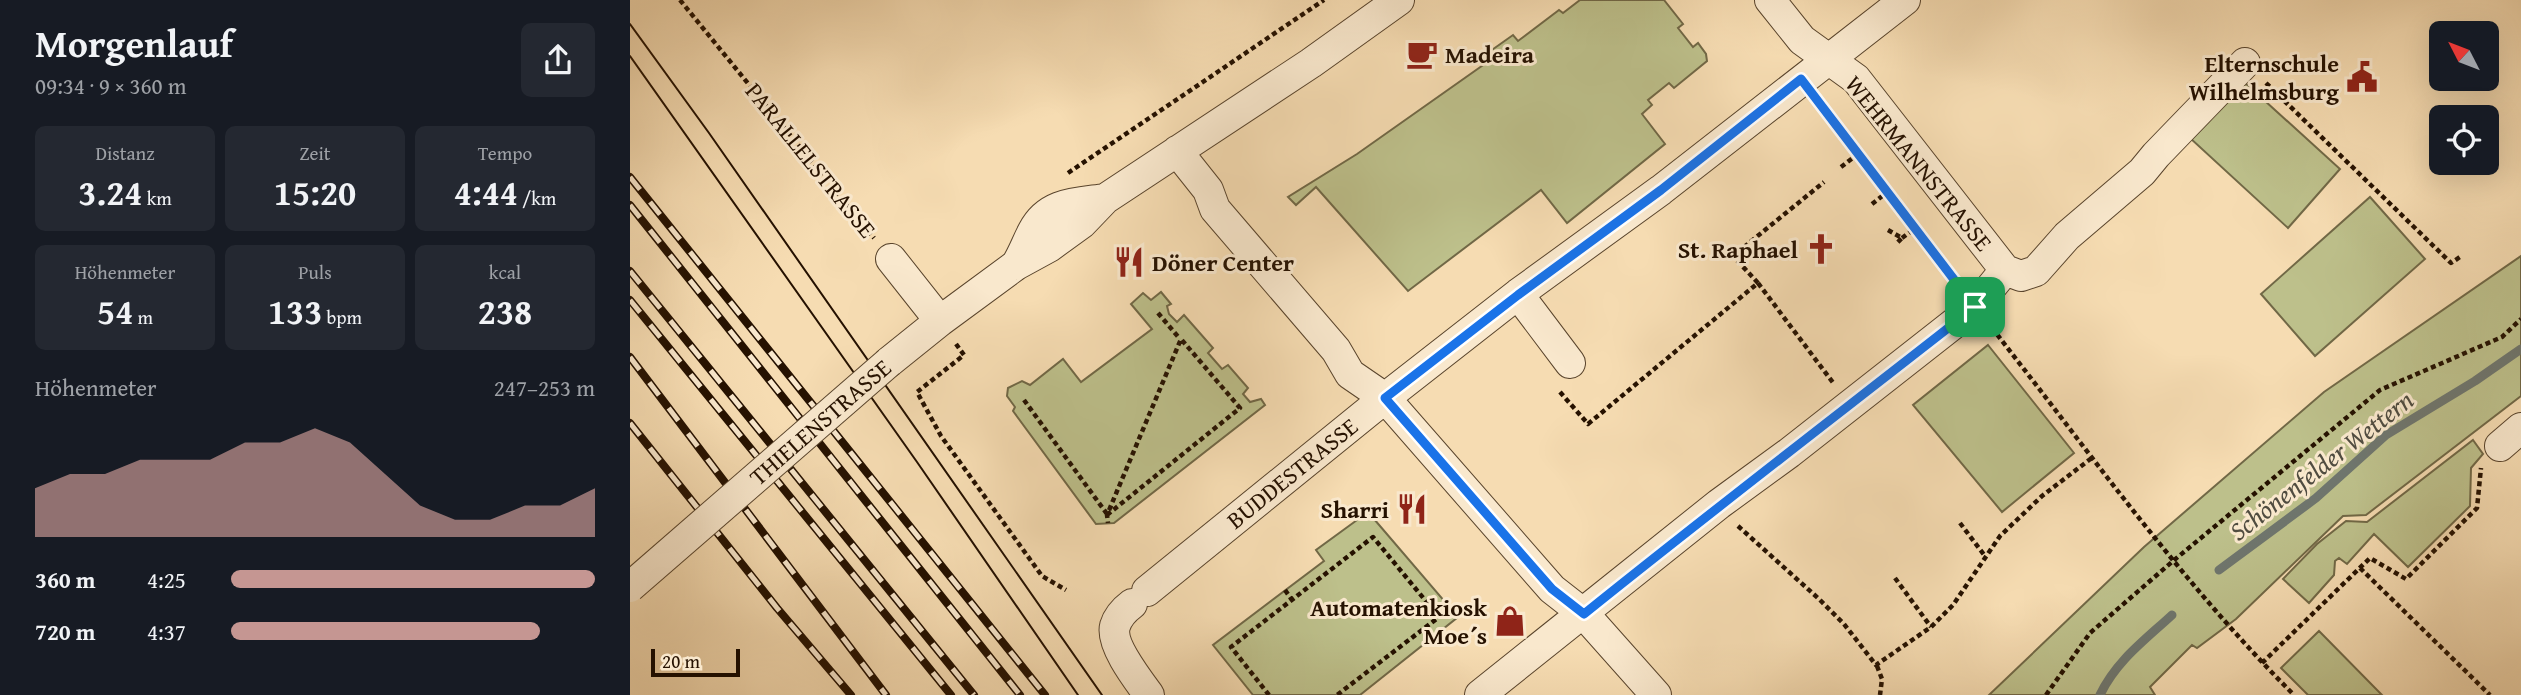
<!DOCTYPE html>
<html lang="de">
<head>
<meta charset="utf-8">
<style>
  body { margin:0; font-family:"Gentium Book Plus",serif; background:#242831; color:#f1f3f6; height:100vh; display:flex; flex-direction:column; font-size:26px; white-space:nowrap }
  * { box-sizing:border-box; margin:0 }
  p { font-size:23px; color:#9ea1a6 }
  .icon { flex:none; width:38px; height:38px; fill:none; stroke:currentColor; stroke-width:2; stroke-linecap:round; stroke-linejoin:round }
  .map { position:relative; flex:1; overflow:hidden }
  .side { display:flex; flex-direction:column; background:#171b24; width:630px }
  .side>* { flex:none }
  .needle { width:46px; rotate:312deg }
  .buttons { position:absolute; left:1799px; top:21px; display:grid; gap:14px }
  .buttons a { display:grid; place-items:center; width:70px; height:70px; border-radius:10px; background:#171b24; box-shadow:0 7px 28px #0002; font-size:35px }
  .scale { position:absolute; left:21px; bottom:18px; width:89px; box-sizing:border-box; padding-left:7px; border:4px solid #251100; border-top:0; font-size:19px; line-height:24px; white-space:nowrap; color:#251100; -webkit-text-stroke:5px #f9e8cd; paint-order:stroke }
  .pin { position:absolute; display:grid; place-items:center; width:60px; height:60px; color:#fff; margin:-30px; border-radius:14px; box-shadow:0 4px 10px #0006 }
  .round { display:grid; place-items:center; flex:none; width:74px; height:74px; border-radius:10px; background:#242831 }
  .summary { display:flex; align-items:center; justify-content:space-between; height:119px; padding:0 35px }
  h1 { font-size:38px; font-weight:700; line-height:52px }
  .figures { display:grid; grid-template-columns:repeat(3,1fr); gap:10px; height:119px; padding:7px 35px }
  .figures div { display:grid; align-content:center; border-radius:10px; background:#242831; text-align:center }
  .figures b { font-size:35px; font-weight:700 }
  .figures small { font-size:19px; font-weight:400 }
  .figures p { font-size:19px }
  .chart { height:196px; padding:14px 35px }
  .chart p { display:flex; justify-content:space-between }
  .chart svg { width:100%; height:126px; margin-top:7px; fill:#c59692; opacity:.7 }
  ul { padding:0 35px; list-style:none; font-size:23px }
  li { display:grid; grid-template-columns:112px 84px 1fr; align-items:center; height:52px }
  li i { height:18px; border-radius:9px; background:#c59692 }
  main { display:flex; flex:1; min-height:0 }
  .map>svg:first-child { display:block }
  .green { fill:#bdc08b; stroke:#716846; stroke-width:2 }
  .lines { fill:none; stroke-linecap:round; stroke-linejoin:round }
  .stream { stroke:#6f766e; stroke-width:9 }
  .minor-casing { stroke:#59442c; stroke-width:32 }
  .path { stroke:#251100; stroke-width:4.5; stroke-dasharray:5 3.5; stroke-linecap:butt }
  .minor { stroke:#f9e8cd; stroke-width:30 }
  .tram { stroke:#251100; stroke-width:2 }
  .rail-casing { stroke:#251100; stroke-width:8 }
  .rail { stroke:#f9e8cd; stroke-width:5; stroke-dasharray:16; stroke-linecap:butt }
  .minor-bridge-casing { stroke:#59442c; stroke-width:32; stroke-linecap:butt }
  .minor-bridge { stroke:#f9e8cd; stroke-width:30 }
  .route-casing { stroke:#fff; stroke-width:14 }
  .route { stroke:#1a73e8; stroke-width:9 }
  .labels { text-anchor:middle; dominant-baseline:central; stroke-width:6; stroke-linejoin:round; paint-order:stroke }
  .poi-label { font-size:24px; font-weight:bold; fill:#251100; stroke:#f9e8cd; text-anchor:end }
  .street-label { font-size:24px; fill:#251100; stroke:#f9e8cd }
  .water-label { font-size:26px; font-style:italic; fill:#504c40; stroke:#f9e8cd }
</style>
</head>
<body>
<main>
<section class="side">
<div class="summary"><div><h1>Morgenlauf</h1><p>09:34 · 9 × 360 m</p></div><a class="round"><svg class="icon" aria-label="share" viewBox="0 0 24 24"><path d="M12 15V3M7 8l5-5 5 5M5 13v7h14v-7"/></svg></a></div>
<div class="figures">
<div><p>Distanz</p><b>3.24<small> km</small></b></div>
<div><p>Zeit</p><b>15:20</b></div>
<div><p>Tempo</p><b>4:44<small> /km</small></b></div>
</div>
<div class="figures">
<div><p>Höhenmeter</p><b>54<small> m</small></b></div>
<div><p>Puls</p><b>133<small> bpm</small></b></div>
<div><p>kcal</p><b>238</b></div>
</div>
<div class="chart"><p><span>Höhenmeter</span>247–253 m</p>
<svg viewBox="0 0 160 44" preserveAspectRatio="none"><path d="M0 44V27L10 22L20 22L30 17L40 17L50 17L60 11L70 11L80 6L90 11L100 22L110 33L120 38L130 38L140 33L150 33L160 27V44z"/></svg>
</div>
<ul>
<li><b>360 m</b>4:25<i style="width:100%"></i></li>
<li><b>720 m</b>4:37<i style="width:85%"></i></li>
</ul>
</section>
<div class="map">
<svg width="1891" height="695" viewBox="0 0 1891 695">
  <rect width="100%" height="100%" fill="#f6dcb2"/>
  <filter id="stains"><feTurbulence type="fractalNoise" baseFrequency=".00286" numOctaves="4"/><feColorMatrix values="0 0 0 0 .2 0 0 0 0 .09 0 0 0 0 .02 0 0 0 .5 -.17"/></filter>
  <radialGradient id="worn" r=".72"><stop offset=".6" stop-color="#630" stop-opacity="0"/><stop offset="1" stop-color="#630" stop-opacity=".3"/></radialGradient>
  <path class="green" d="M950 0H1034L1053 24 1048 28 1063 47 1068 43 1076 54 1077 61 1044 88 1039 83 1018 100 1022 105 1012 114 1035 144 937 223 911 190 778 291 686 187 666 205 658 197 727 154 856 63 852 57 883 35 888 41 929 10 933 13Z
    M1612 80 1710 169 1658 228 1560 138Z
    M1740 197 1795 259 1685 356 1631 294Z
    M1891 256V396L1736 515 1713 516 1606 619 1567 648 1562 645 1520 687 1525 695H1359L1514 547 1694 392Z
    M531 292 541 304 537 306 539 314 547 322 554 315 583 348 578 353 592 369 598 365 618 388 613 394 620 402 631 399 635 405 484 523 466 524 383 411 385 407 377 396 378 388 392 381 400 385 433 359 451 382 522 329 501 304 513 293 521 300Z
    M1358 345 1444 453 1372 512 1283 405Z
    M1843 440 1853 454 1841 468 1840 506 1778 567 1744 534 1717 564 1709 558 1705 561 1704 575 1679 603 1653 579 1687 544 1716 521 1737 522Z
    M738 512 828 617 730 695H623L583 645 694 561 686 550Z
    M1689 631 1752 695H1678L1651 668Z"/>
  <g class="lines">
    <path class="stream" d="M1589 570 1686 498 1756 435 1845 381 1891 349
      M1470 695C1486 661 1515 640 1542 615"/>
    <defs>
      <path id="minor" d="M1140 0 1172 40 1226 79 1375 270
        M547 151 578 190 585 209 706 350 720 374 755 398 922 589 954 614 1026 695
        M261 259 310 321
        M386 265C393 254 397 242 403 231 418 202 446 203 475 199
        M888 294 940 363
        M259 362 310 321 386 265 419 247 452 223 475 199 681 63 769 0
        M1870 446 1891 428
        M517 591 755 398 888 294 1031 190 1275 0
        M502 604C494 610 488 616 485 626 480 644 508 680 519 695
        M850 695 1089 504 1159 453 1345 307 1375 270 1391 276 1406 271 1437 236 1512 172 1526 155 1615 63"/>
    </defs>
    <use href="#minor" class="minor-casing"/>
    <path class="path" d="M50 0 244 238
      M1636 83 1821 263 1830 257
      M1190 103 1326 283
      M1211 167 1228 154
      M438 173 694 0
      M1242 204 1256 193
      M1258 230 1272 238 1267 243
      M1272 238 1284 229
      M1128 283 1103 256 1194 182
      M528 313 550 339
      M1362 328C1460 453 1552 583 1664 695
      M326 344 334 355 287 392 311 436 412 576 436 590
      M930 392 958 424 1128 283 1204 384
      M394 400 477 514
      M477 515 610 408 551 339 477 515 478 523
      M1330 523 1355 556
      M1108 526 1189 599 1214 624 1246 665 1301 627 1323 605 1370 536 1412 496 1463 457
      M1730 568 1860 695
      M1265 578 1301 627
      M655 590 662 600
      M1632 663 1740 558 1776 579 1847 508 1851 468
      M1247 666 1252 679 1250 695
      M639 695 601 647 743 537 809 617 707 695
      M1416 695 1460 633 1543 561 1750 390 1872 337 1891 319"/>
    <use href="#minor" class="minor"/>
    <path class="tram" d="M0 24 79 133 472 695
      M0 56 287 462 448 695"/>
    <defs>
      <path id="rail" d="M0 177 415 695
        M0 205 390 695
        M0 271 344 695
        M0 300 321 695
        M0 357 256 695
        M0 423 147 608 221 695"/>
    </defs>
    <use href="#rail" class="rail-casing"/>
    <use href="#rail" class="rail"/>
    <defs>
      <path id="minor-bridge" d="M0 587 259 362"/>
    </defs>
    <use href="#minor-bridge" class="minor-bridge-casing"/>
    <use href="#minor-bridge" class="minor-bridge"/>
  </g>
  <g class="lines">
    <defs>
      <path id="route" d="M1171 79 1345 307C1215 409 1083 510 954 614L922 589 755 398 888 295 1031 190Z"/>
    </defs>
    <use href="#route" class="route-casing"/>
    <use href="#route" class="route"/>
  </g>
  <defs>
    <symbol id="cafe-bare" viewBox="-9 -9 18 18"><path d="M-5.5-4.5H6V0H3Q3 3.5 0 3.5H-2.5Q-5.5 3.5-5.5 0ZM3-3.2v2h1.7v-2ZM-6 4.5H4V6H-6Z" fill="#8f2418" stroke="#f9e8cd" stroke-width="2.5" paint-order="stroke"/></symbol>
    <symbol id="civic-bare" viewBox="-9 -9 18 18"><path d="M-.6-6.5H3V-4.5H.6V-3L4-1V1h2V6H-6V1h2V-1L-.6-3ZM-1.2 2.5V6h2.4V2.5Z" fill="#8f2418" stroke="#f9e8cd" stroke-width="2.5" paint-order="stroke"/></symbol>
    <symbol id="church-bare" viewBox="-9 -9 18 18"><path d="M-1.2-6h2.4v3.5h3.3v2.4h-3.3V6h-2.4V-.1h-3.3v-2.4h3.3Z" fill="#8f2418" stroke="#f9e8cd" stroke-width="2.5" paint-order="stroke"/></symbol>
    <symbol id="restaurant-bare" viewBox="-9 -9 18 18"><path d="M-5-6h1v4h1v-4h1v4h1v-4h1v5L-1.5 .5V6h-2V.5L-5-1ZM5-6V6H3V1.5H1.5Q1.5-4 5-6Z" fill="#8f2418" stroke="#f9e8cd" stroke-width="2.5" paint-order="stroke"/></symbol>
    <symbol id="shop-bare" viewBox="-9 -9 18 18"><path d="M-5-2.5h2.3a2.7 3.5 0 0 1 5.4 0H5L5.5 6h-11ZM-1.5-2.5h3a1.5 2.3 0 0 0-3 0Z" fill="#8f2418" stroke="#f9e8cd" stroke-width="2.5" paint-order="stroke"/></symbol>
  </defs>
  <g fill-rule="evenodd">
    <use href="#cafe-bare" x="770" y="32" width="44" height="44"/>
    <use href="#civic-bare" x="1710" y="55" width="44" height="44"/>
    <use href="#church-bare" x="1169" y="227" width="44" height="44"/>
    <use href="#restaurant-bare" x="477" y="240" width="44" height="44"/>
    <use href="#restaurant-bare" x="760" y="487" width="44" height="44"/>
    <use href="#shop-bare" x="858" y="599" width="44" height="44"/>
  </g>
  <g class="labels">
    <g class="poi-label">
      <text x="815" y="54" text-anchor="start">Madeira</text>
      <text x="1709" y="63">Elternschule<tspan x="1709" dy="28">Wilhelmsburg</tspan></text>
      <text x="1168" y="249">St. Raphael</text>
      <text x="522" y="262" text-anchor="start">Döner Center</text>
      <text x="759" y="509">Sharri</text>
      <text x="857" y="607">Automatenkiosk<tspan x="857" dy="28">Moe´s</tspan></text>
    </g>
    <g class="street-label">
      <text transform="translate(181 160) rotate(51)">PARALLELSTRASSE</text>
      <text transform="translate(1289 163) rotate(51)">WEHRMANNSTRASSE</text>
      <text transform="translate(190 422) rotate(-41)">THIELENSTRASSE</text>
      <text transform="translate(662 473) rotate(-39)">BUDDESTRASSE</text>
    </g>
    <g class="water-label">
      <text transform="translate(1691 465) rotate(-38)">Schönenfelder Wettern</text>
    </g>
  </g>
  <rect width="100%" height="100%" filter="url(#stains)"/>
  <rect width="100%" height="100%" fill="url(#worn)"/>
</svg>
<div class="buttons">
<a><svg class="needle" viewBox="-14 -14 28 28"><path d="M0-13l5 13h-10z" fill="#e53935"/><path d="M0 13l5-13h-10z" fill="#9ea1a6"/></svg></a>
<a><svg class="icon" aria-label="locate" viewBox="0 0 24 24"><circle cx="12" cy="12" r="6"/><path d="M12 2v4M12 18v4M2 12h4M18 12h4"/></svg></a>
</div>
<div class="scale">20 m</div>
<div class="pin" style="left:1345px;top:307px;background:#1e9e55"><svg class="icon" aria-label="arrive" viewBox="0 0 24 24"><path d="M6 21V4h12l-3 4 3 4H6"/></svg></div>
</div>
</main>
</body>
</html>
